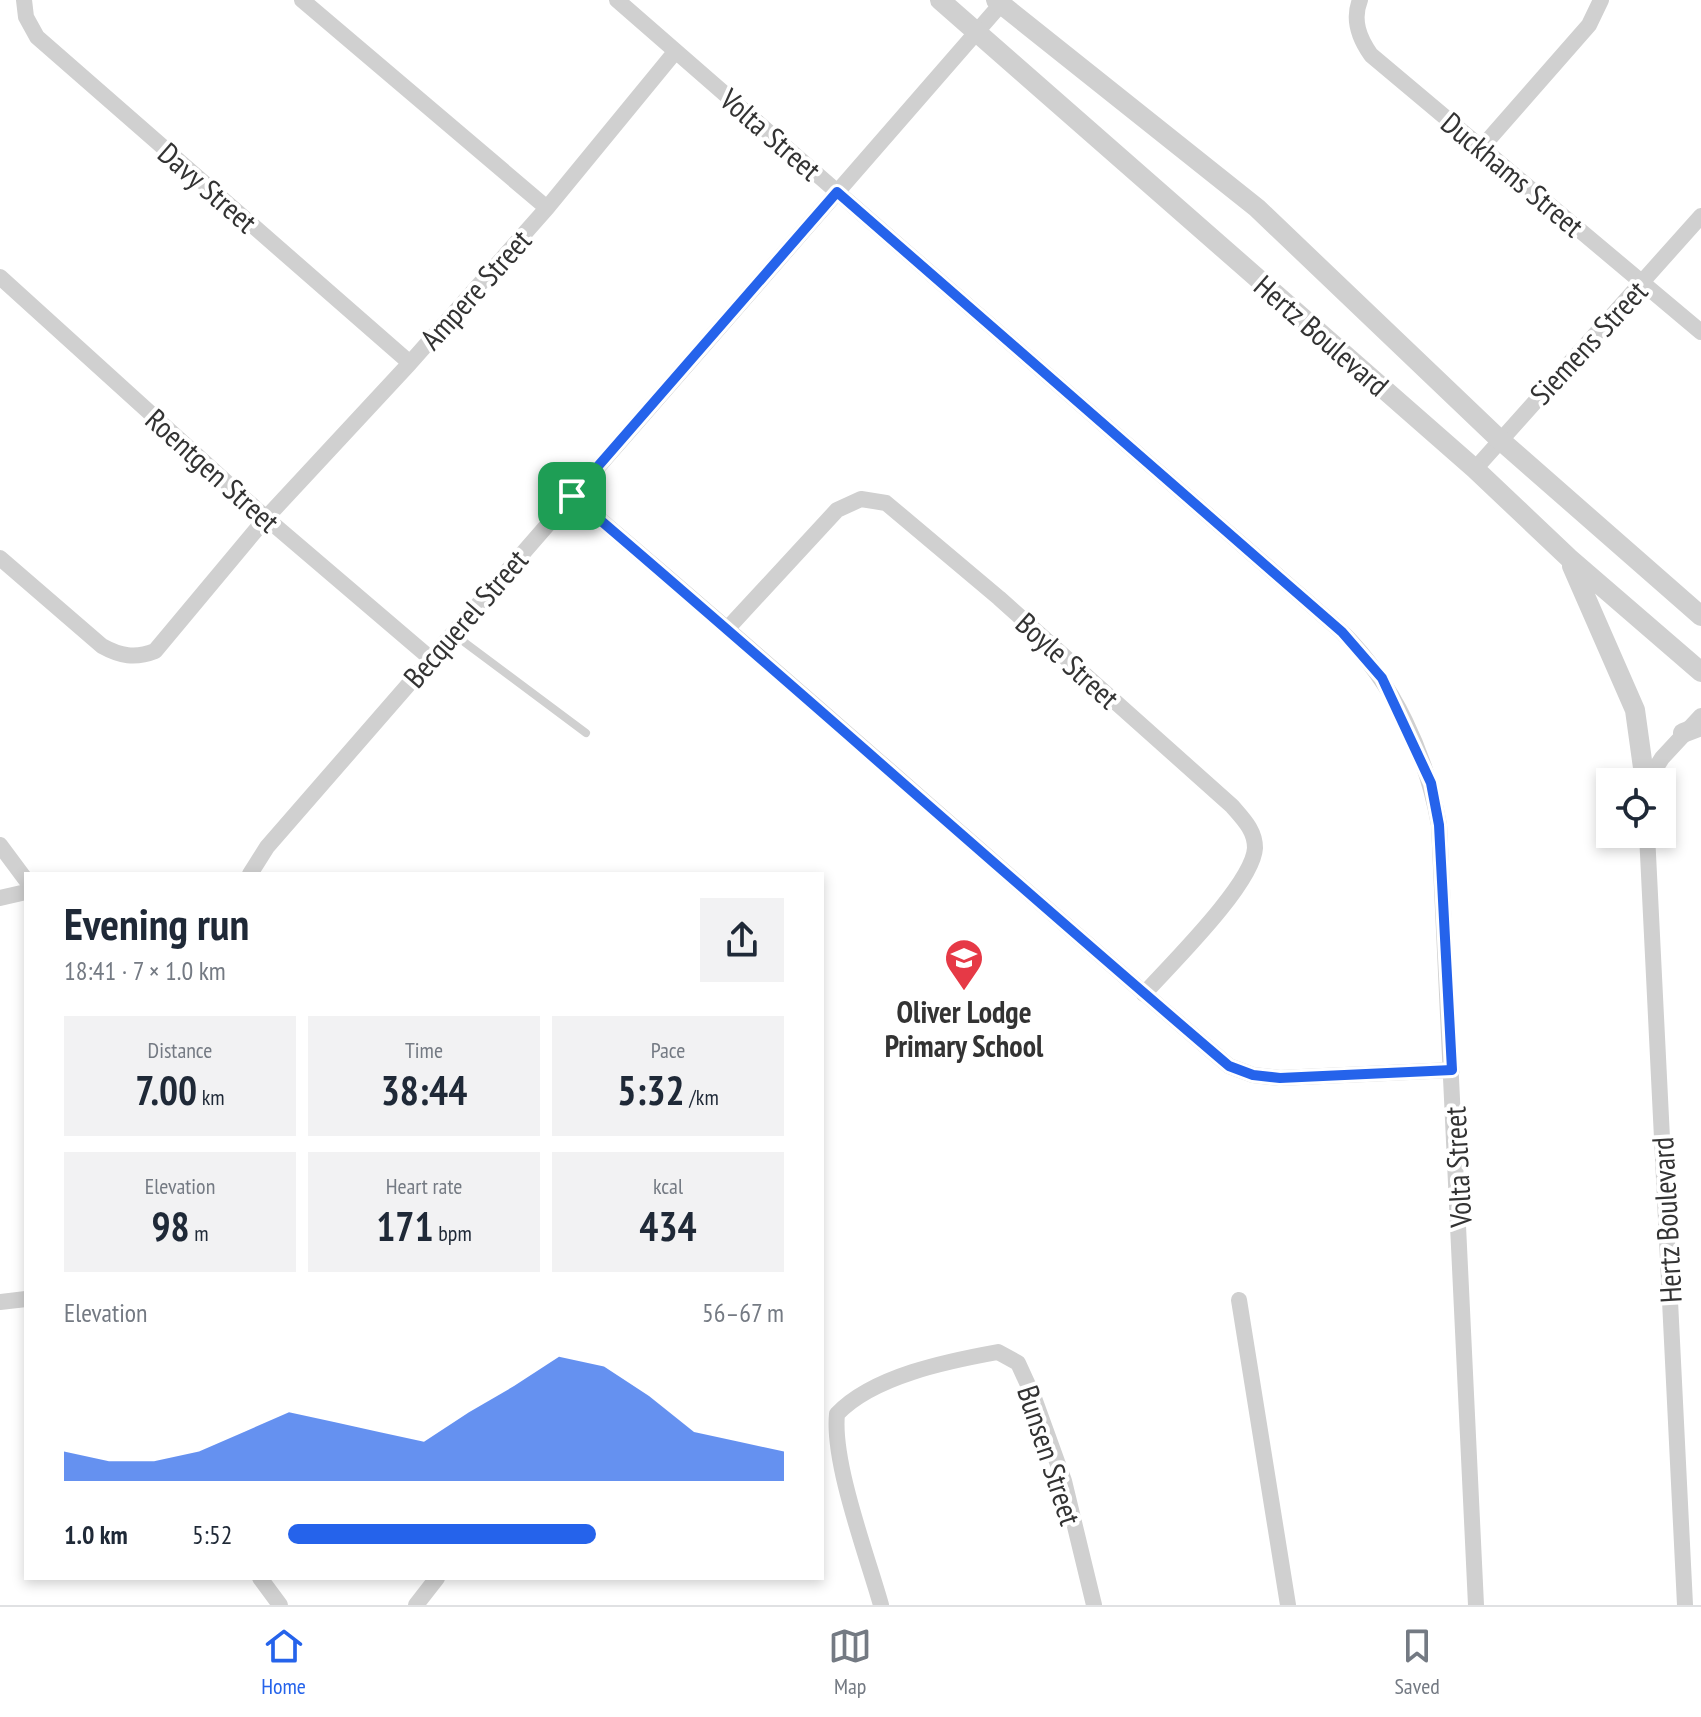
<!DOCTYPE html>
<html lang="en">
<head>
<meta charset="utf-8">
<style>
  body { margin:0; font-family:"PT Sans Narrow",sans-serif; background:#f2f2f3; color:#1f2937; height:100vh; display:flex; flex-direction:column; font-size:30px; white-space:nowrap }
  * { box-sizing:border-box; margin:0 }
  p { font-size:26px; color:#747a83 }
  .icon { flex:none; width:44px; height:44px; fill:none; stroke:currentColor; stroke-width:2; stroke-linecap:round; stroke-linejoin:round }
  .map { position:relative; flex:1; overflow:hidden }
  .panel { position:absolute; left:24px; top:872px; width:800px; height:708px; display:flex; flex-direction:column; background:#fff; border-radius:0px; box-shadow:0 4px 12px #0003 }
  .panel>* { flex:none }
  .tools { position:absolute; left:1596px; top:768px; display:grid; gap:16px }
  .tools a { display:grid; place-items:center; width:80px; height:80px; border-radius:0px; background:#fff; box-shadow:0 4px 12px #0003; font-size:40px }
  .pin { position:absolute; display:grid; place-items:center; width:68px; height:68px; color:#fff; margin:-34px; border-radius:16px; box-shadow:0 4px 12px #0006 }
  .round { display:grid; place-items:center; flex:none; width:84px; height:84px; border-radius:0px; background:#f2f2f3 }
  .overview { display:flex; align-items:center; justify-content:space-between; height:136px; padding:0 40px }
  h1 { font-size:44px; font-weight:700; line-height:60px }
  .stats { display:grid; grid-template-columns:repeat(3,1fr); gap:12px; height:136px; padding:8px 40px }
  .stats div { display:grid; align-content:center; border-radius:0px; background:#f2f2f3; text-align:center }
  .stats b { font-size:40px; font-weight:700 }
  .stats small { font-size:22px; font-weight:400 }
  .stats p { font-size:22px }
  .chart { height:224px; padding:16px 40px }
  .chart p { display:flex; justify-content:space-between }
  .chart svg { width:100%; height:144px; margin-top:8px; fill:#2563eb; opacity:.7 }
  ul { padding:0 40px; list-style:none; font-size:26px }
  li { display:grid; grid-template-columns:128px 96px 1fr; align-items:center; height:60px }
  li i { height:20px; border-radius:10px; background:#2563eb }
  .tab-bar { display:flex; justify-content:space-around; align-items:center; height:112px; border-top:2px solid #e0e1e3; background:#fff; font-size:22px; color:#747a83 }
  .tab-bar a { display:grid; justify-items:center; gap:4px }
  .tab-bar .active { color:#2563eb }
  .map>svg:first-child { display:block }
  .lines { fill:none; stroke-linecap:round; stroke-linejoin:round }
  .service { stroke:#d0d0d0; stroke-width:8 }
  .minor { stroke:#d0d0d0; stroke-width:16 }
  .tertiary { stroke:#d0d0d0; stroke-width:20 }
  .route-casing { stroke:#fff; stroke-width:16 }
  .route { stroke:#2563eb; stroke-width:10 }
  .labels { text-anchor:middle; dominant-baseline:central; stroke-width:8; stroke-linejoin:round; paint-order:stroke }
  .street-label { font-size:30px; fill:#333; stroke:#fff }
  .poi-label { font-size:30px; font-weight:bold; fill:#333; stroke:#fff }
</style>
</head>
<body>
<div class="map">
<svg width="1701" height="1605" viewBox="0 0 1701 1605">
  <rect width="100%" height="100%" fill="#fff"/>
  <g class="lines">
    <path class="service" d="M452 633 586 733"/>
    <path class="minor" d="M24 0 26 17 37 37 410 363
      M302 0 547 208
      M617 0 1342 632C1394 684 1426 753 1439 825L1476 1605
      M1360 0C1352 20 1359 38 1371 55L1701 332
      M1482 147 1589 25 1601 0
      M0 277 266 518 430 658
      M1475 469 1701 216
      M572 496C794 683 1008 878 1229 1066L1253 1075 1280 1078 1452 1070
      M0 558 102 646C120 656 135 659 155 651L266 518 410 363 547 208 675 52
      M728 628 837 510 861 499 886 503 999 598 1232 806C1243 819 1255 830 1255 848 1253 884 1170 965 1144 994
      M1647 782 1662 758 1701 716
      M1647 834 1685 1605
      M0 845 26 880
      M250 874 267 847 1001 4
      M0 898 26 892
      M1239 1300 1288 1605
      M0 1302 26 1299
      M260 1578 280 1605
      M416 1605 437 1578
      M881 1605C867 1555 832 1463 837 1414 873 1376 948 1361 998 1352L1018 1363 1034 1398 1064 1481 1094 1605"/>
    <path class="tertiary" d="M940 0 1475 469 1569 558 1701 672
      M996 0 1257 208 1499 439 1701 616
      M1572 566 1635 710 1645 782
      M1683 733 1701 726"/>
  </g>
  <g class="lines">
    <defs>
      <path id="route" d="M837 192 1342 632 1382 678 1431 783 1439 825 1452 1070 1280 1078 1253 1075 1229 1066C1008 878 793 684 572 496Z"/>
    </defs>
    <use href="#route" class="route-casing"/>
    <use href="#route" class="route"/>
  </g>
  <defs>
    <symbol id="school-pin" viewBox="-11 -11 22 30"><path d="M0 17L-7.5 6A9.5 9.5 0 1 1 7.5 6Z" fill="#e63946" stroke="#fff"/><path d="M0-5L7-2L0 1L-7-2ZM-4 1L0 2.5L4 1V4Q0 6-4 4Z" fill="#fff"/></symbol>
  </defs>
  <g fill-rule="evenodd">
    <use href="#school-pin" x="942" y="936" width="44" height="60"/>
  </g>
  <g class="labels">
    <g class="street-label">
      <text transform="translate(771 134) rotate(41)">Volta Street</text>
      <text transform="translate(1513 174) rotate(40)">Duckhams Street</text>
      <text transform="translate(208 187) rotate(41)">Davy Street</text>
      <text transform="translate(475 289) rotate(-48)">Ampere Street</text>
      <text transform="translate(1322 335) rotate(41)">Hertz Boulevard</text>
      <text transform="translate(1588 342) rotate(-47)">Siemens Street</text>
      <text transform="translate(213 470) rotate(42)">Roentgen Street</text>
      <text transform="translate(465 618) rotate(-49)">Becquerel Street</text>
      <text transform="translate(1068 660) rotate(42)">Boyle Street</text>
      <text transform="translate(1457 1167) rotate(-93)">Volta Street</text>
      <text transform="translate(1666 1220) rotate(-93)">Hertz Boulevard</text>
      <text transform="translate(1050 1455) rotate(72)">Bunsen Street</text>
    </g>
    <g class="poi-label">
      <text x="964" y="1011">Oliver Lodge<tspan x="964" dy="34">Primary School</tspan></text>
    </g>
  </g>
</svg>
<div class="tools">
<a><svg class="icon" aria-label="locate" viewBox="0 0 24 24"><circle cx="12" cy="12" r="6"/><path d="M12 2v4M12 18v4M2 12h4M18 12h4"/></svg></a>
</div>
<div class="pin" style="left:572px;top:496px;background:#1e9e55"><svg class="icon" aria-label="arrive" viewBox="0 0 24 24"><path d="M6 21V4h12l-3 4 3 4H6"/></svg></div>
<section class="panel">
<div class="overview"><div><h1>Evening run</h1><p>18:41 · 7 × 1.0 km</p></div><a class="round"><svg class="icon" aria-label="share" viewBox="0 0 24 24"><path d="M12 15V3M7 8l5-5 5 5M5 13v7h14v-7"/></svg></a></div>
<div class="stats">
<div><p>Distance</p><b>7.00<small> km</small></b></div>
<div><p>Time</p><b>38:44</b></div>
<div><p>Pace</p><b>5:32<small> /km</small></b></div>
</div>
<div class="stats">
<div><p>Elevation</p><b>98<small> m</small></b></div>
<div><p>Heart rate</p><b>171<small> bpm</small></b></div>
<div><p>kcal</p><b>434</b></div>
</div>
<div class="chart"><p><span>Elevation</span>56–67 m</p>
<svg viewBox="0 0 160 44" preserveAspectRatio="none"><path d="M0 44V35L10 38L20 38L30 35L40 29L50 23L60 26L70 29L80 32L90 23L100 15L110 6L120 9L130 18L140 29L150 32L160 35V44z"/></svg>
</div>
<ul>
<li><b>1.0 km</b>5:52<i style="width:62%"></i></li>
</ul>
</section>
</div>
<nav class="tab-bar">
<a class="active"><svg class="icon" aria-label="home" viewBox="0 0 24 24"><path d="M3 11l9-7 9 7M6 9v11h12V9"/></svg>Home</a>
<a><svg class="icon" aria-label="map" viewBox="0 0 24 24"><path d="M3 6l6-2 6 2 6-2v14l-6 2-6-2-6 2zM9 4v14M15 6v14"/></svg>Map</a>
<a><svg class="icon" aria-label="saved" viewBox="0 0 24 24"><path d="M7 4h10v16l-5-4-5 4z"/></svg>Saved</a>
</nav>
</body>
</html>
